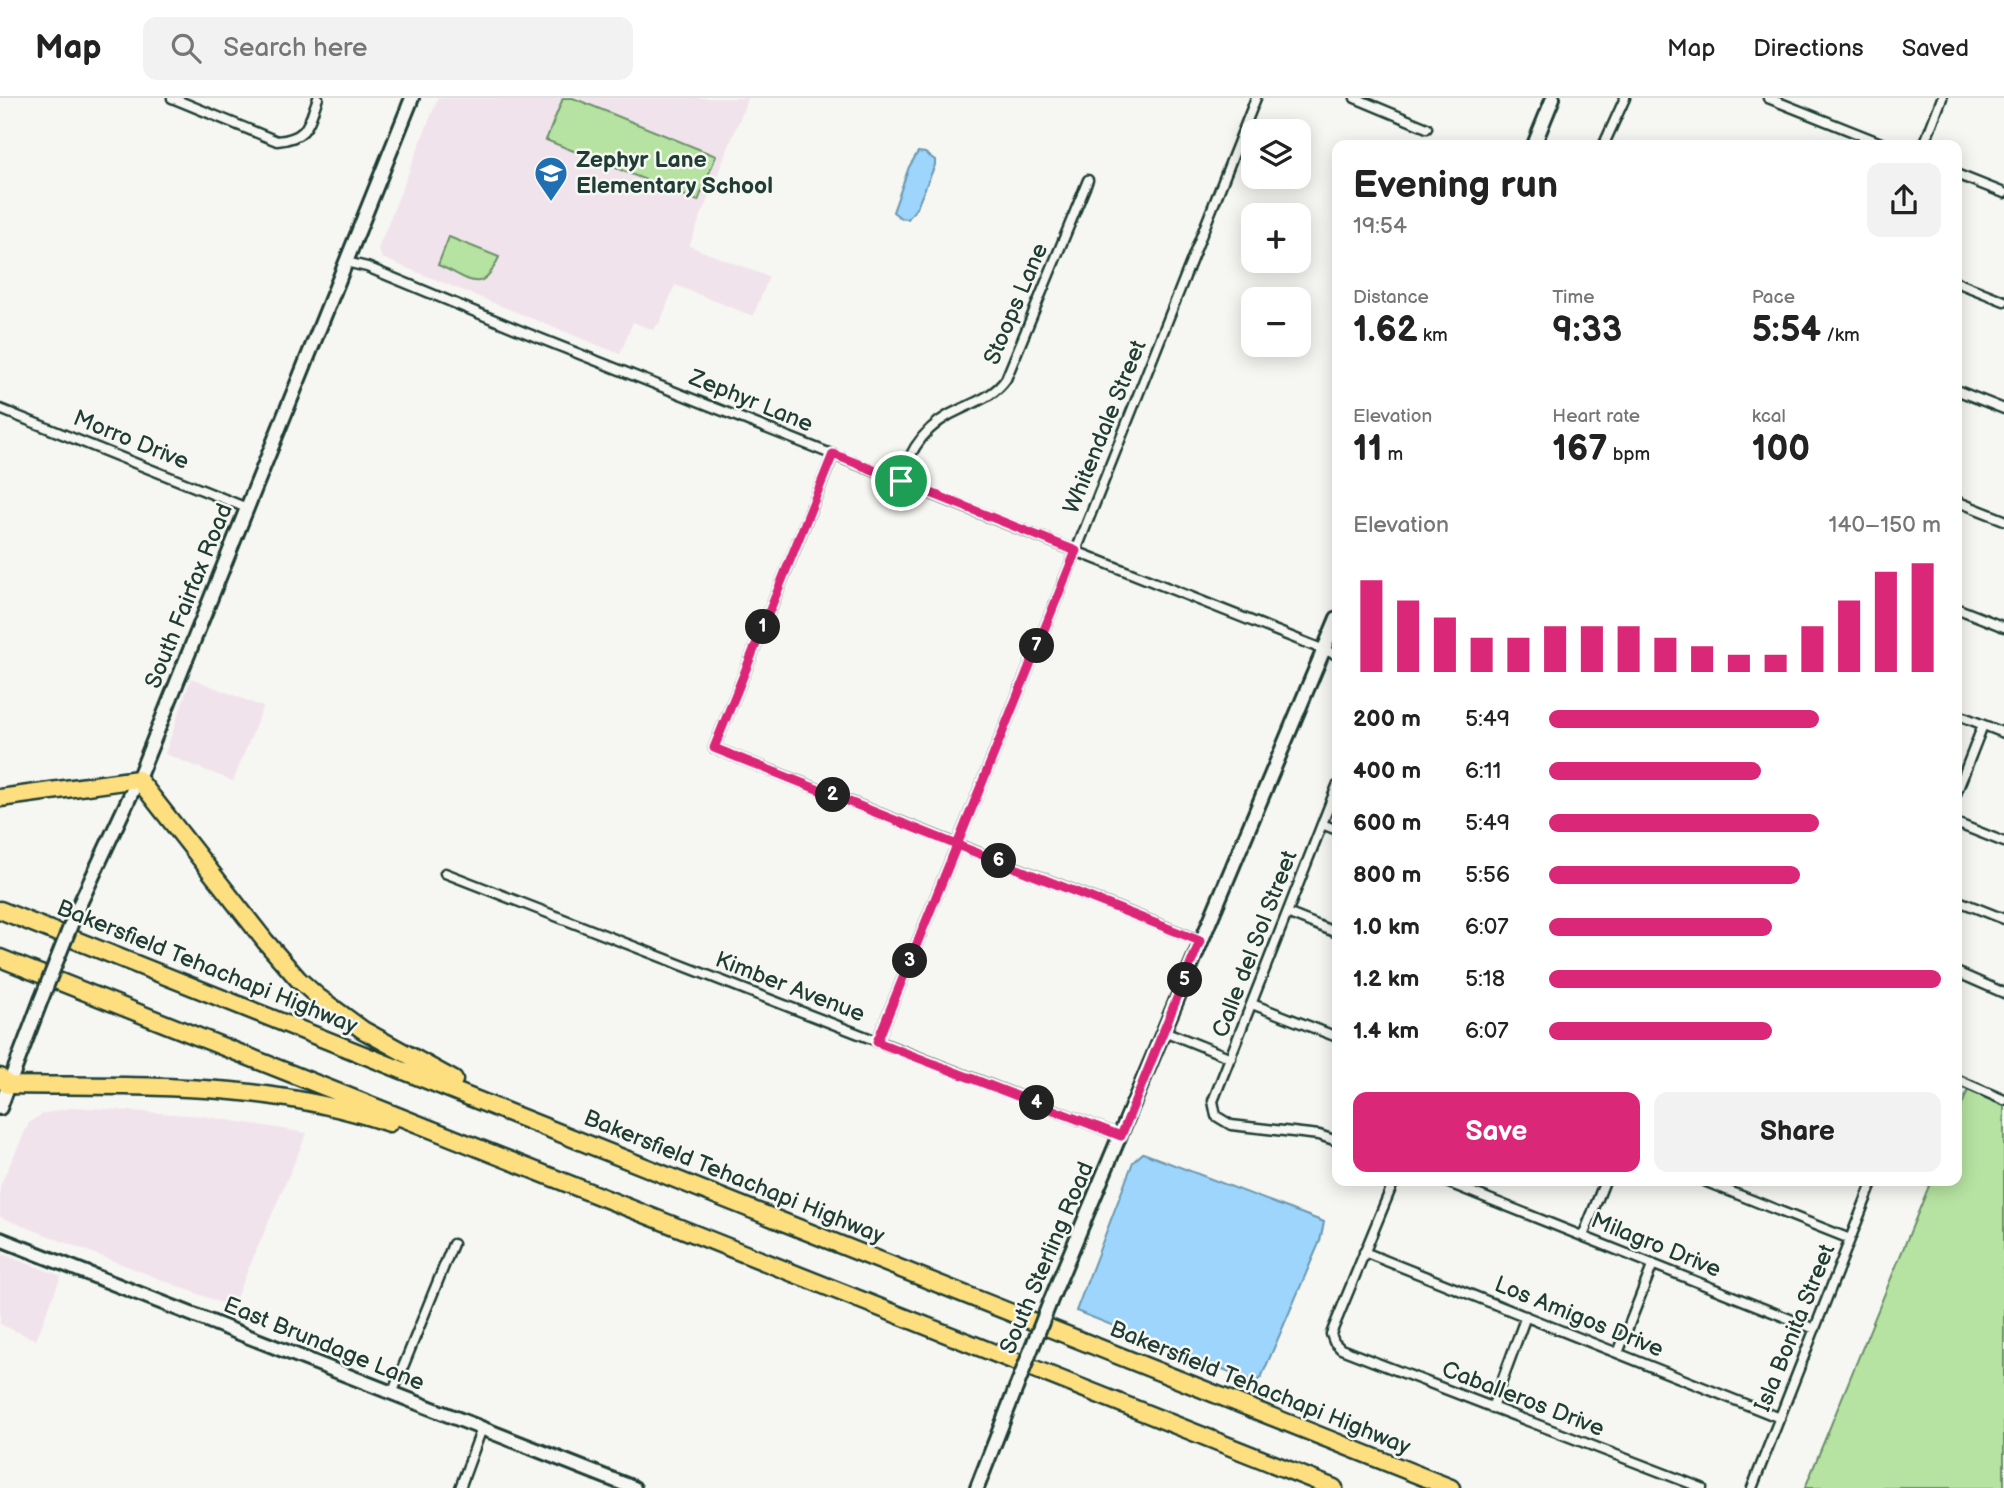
<!DOCTYPE html>
<html lang="en">
<head>
<meta charset="utf-8">
<style>
  body { margin:0; font-family:"Balsamiq Sans",sans-serif; background:#f2f2f2; color:#222; height:100vh; display:flex; flex-direction:column; font-size:26px; white-space:nowrap }
  * { box-sizing:border-box; margin:0 }
  p { font-size:23px; color:#767676 }
  .icon { flex:none; width:38px; height:38px; fill:none; stroke:currentColor; stroke-width:2; stroke-linecap:round; stroke-linejoin:round }
  .map { position:relative; flex:1; overflow:hidden }
  .details { position:absolute; left:1332px; top:42px; width:630px; height:1046px; display:flex; flex-direction:column; background:#fff; border-radius:14px; box-shadow:0 4px 18px #0003 }
  .details>* { flex:none }
  .fabs { position:absolute; left:1241px; top:21px; display:grid; gap:14px }
  .fabs a { display:grid; place-items:center; width:70px; height:70px; border-radius:14px; background:#fff; box-shadow:0 4px 18px #0003; font-size:35px }
  .pin { position:absolute; display:grid; place-items:center; width:60px; height:60px; color:#fff; margin:-30px; border:4px solid #fff; border-radius:50%; box-shadow:0 2px 7px #0007 }
  .km { position:absolute; width:35px; height:35px; margin:-18px; border-radius:50%; background:#222; color:#fff; font-size:19px; line-height:35px; text-align:center }
  .round { display:grid; place-items:center; flex:none; width:74px; height:74px; border-radius:14px; background:#f2f2f2 }
  .overview { display:flex; align-items:center; justify-content:space-between; height:119px; padding:0 21px }
  h1 { font-size:38px; font-weight:700; line-height:52px }
  .metrics { display:grid; grid-template-columns:repeat(3,1fr); gap:10px; height:119px; padding:7px 21px }
  .metrics div { display:grid; align-content:center }
  .metrics b { font-size:35px; font-weight:700 }
  .metrics small { font-size:19px; font-weight:400 }
  .metrics p { font-size:19px }
  .chart { height:196px; padding:14px 21px }
  .chart p { display:flex; justify-content:space-between }
  .chart svg { width:100%; height:126px; margin-top:7px; stroke:#db2777; stroke-width:6 }
  .primary-button { display:flex; gap:14px; margin-top:auto; padding:14px 21px }
  .primary-button a { flex:1; height:80px; border-radius:14px; background:#db2777; color:#fff; font-size:28px; font-weight:700; line-height:80px; text-align:center }
  .primary-button a+a { background:#f2f2f2; color:#222 }
  ul { padding:0 21px; list-style:none; font-size:23px }
  li { display:grid; grid-template-columns:112px 84px 1fr; align-items:center; height:52px }
  li i { height:18px; border-radius:9px; background:#db2777 }
  header { display:flex; align-items:center; gap:42px; box-sizing:border-box; height:98px; padding:0 35px; background:#fff; border-bottom:2px solid #e0e0e0 }
  header strong { font-size:33px }
  nav { display:flex; gap:38px; margin-inline-start:auto; font-size:24px }
  .search { width:490px; height:63px; background:#f2f2f2; display:flex; align-items:center; gap:18px; box-sizing:border-box; padding:0 24px; border-radius:14px; color:#767676; font-size:26px }
  .map>svg:first-child { display:block }
  .built { fill:#f1e3eb }
  .green { fill:#b6e3a1; stroke:#6a906a; stroke-width:2 }
  .water { fill:#9ed5fd; stroke:#6b98ad; stroke-width:2 }
  .lines { fill:none; stroke-linecap:round; stroke-linejoin:round }
  .street-casing { stroke:#1f3d34; stroke-width:13 }
  .secondary-casing { stroke:#1f3d34; stroke-width:18 }
  .highway-casing { stroke:#1f3d34; stroke-width:21 }
  .street { stroke:#f6f6f2; stroke-width:8 }
  .secondary { stroke:#f6f6f2; stroke-width:12 }
  .highway { stroke:#fedf80; stroke-width:16 }
  .secondary-bridge-casing { stroke:#1f3d34; stroke-width:18; stroke-linecap:butt }
  .secondary-bridge { stroke:#f6f6f2; stroke-width:12 }
  .route-casing { stroke:#fff; stroke-width:14 }
  .route { stroke:#db2777; stroke-width:9 }
  .labels { text-anchor:middle; dominant-baseline:central; stroke-width:5; stroke-linejoin:round; paint-order:stroke }
  .poi-label { font-size:23px; font-weight:bold; fill:#1f3d34; stroke:#f6f6f2; text-anchor:start }
  .street-label { font-size:23px; fill:#1f3d34; stroke:#f6f6f2 }
</style>
</head>
<body>
<header>
<strong>Map</strong>
<div class="search"><svg class="icon" aria-label="search" viewBox="0 0 24 24"><circle cx="10" cy="10" r="6"/><path d="M15 15l6 6"/></svg>Search here</div>
<nav><a>Map</a><a>Directions</a><a>Saved</a></nav>
</header>
<div class="map">
<svg width="2004" height="1390" viewBox="0 0 2004 1390">
  <rect width="100%" height="100%" fill="#f6f6f2"/>
  <filter id="ink" filterUnits="userSpaceOnUse"><feTurbulence type="fractalNoise" baseFrequency=".0143" numOctaves="2"/><feDisplacementMap in="SourceGraphic" scale="14" xChannelSelector="R" yChannelSelector="G"/><feConvolveMatrix kernelMatrix="1 2 1 2 8 2 1 2 1" color-interpolation-filters="sRGB"/></filter>
  <g filter="url(#ink)">
    <path class="built" d="M438 0H748L689 148 769 179 753 218 675 187 660 224 653 232 633 224 620 256 382 160 378 151Z
      M191 580 263 609 233 683 165 656Z
      M75 1009 202 1018 307 1035 232 1209 0 1119V1088L29 1025 42 1016Z
      M0 1155 61 1178 36 1242 0 1226Z"/>
    <path class="green" d="M563 0H573L716 58 698 103 546 42Z
      M449 139 499 159C481 200 468 179 438 167Z
      M1968 992 2004 1006V1390H1805L1931 1083H1956L1957 1020Z"/>
    <path class="water" d="M918 54 925 55 935 62V67L917 109 908 121 901 120 893 114 909 69Z
      M1143 1055 1324 1124 1320 1143 1261 1280 1255 1284 1076 1213 1133 1064Z"/>
    <g class="lines">
      <defs>
        <path id="street" d="M172 0 277 43C309 40 308 26 318 0
          M1355 0 1427 30
          M1768 0 1886 47
          M1606 47 1604 46 1625 0
          M1924 47 1942 0
          M1956 76 2004 95
          M346 164 367 169 519 232 1337 557
          M1956 184 2004 203
          M1956 292 2004 311
          M0 311 247 410
          M833 357 714 650 1201 843
          M901 383C910 349 928 325 961 311 978 303 995 297 1006 281L1088 82
          M1956 403 2004 422
          M1956 510 2004 529
          M1956 616 2004 635
          M1337 688 1213 1003 1216 1018 1231 1027 1319 1037 1337 1043
          M1956 696 1983 627
          M1956 725 2004 744
          M1322 726 1337 732
          M445 775 1121 1038
          M1956 802 2004 821
          M1287 815 1337 835
          M1956 874 2004 895
          M1252 906 1337 939
          M1164 933 1231 960
          M877 944 1076 453 1256 0
          M1956 981 2004 1002
          M1394 1083 1331 1236 1334 1244 1341 1251 1702 1390
          M1444 1083 1815 1231
          M1704 1083 1850 1141
          M1583 1138 1605 1083
          M1364 1154 1780 1320
          M1618 1255 1653 1166
          M392 1296 453 1146
          M1492 1310 1526 1218
          M460 1390 482 1330
          M1752 1390 1873 1083"/>
        <path id="secondary" d="M1534 47 1553 0
          M76 814 138 681 412 0
          M0 1010 41 902
          M0 1141 634 1390
          M1050 1204 1337 520
          M977 1390 1016 1290"/>
        <path id="highway" d="M0 700 138 681 265 843 298 881 318 899 363 932 454 982
          M0 812 1451 1390
          M0 860 1334 1390
          M0 979 8 987C141 989 261 982 389 1025"/>
      </defs>
      <use href="#street" class="street-casing"/>
      <use href="#secondary" class="secondary-casing"/>
      <use href="#highway" class="highway-casing"/>
      <use href="#street" class="street"/>
      <use href="#secondary" class="secondary"/>
      <use href="#highway" class="highway"/>
      <defs>
        <path id="secondary-bridge" d="M41 902 76 814
          M1016 1290 1050 1204"/>
      </defs>
      <use href="#secondary-bridge" class="secondary-bridge-casing"/>
      <use href="#secondary-bridge" class="secondary-bridge"/>
    </g>
  </g>
  <g class="lines" filter="url(#ink)">
    <defs>
      <path id="route" d="M901 383 833 356 714 650 957 747 877 944 1121 1038 1200 843 957 747 1076 453 901 383"/>
    </defs>
    <use href="#route" class="route-casing"/>
    <use href="#route" class="route"/>
  </g>
  <defs>
    <symbol id="school-pin" viewBox="-11 -11 22 30"><path d="M0 17L-7.5 6A9.5 9.5 0 1 1 7.5 6Z" fill="#1f6fb2" stroke="#f6f6f2"/><path d="M0-5L7-2L0 1L-7-2ZM-4 1L0 2.5L4 1V4Q0 6-4 4Z" fill="#fff"/></symbol>
  </defs>
  <g fill-rule="evenodd">
    <use href="#school-pin" x="532" y="56" width="38" height="52"/>
  </g>
  <g class="labels">
    <g class="poi-label">
      <text x="576" y="62">Zephyr Lane<tspan x="576" dy="26">Elementary School</tspan></text>
    </g>
    <g class="street-label">
      <text transform="translate(1016 206) rotate(-67)">Stoops Lane</text>
      <text transform="translate(751 303) rotate(22)">Zephyr Lane</text>
      <text transform="translate(1105 329) rotate(-68)">Whitendale Street</text>
      <text transform="translate(131 342) rotate(22)">Morro Drive</text>
      <text transform="translate(189 498) rotate(-68)">South Fairfax Road</text>
      <text transform="translate(1255 846) rotate(-69)">Calle del Sol Street</text>
      <text transform="translate(207 869) rotate(22)">Bakersfield Tehachapi Highway</text>
      <text transform="translate(790 889) rotate(21)">Kimber Avenue</text>
      <text transform="translate(734 1079) rotate(22)">Bakersfield Tehachapi Highway</text>
      <text transform="translate(1656 1147) rotate(22)">Milagro Drive</text>
      <text transform="translate(1047 1160) rotate(-67)">South Sterling Road</text>
      <text transform="translate(1579 1219) rotate(22)">Los Amigos Drive</text>
      <text transform="translate(1795 1230) rotate(-68)">Isla Bonita Street</text>
      <text transform="translate(324 1246) rotate(22)">East Brundage Lane</text>
      <text transform="translate(1260 1290) rotate(22)">Bakersfield Tehachapi Highway</text>
      <text transform="translate(1523 1301) rotate(21)">Caballeros Drive</text>
    </g>
  </g>
</svg>
<div class="fabs">
<a><svg class="icon" aria-label="layers" viewBox="0 0 24 24"><path d="M12 4l9 5-9 5-9-5zM3 14l9 5 9-5"/></svg></a>
<a>+</a>
<a>−</a>
</div>
<div class="pin" style="left:901px;top:383px;background:#1e9e55"><svg class="icon" aria-label="arrive" viewBox="0 0 24 24"><path d="M6 21V4h12l-3 4 3 4H6"/></svg></div>
<b class="km" style="left:763px;top:529px">1</b>
<b class="km" style="left:833px;top:697px">2</b>
<b class="km" style="left:910px;top:863px">3</b>
<b class="km" style="left:1037px;top:1005px">4</b>
<b class="km" style="left:1185px;top:882px">5</b>
<b class="km" style="left:999px;top:763px">6</b>
<b class="km" style="left:1037px;top:548px">7</b>
<section class="details">
<div class="overview"><div><h1>Evening run</h1><p>19:54</p></div><a class="round"><svg class="icon" aria-label="share" viewBox="0 0 24 24"><path d="M12 15V3M7 8l5-5 5 5M5 13v7h14v-7"/></svg></a></div>
<div class="metrics">
<div><p>Distance</p><b>1.62<small> km</small></b></div>
<div><p>Time</p><b>9:33</b></div>
<div><p>Pace</p><b>5:54<small> /km</small></b></div>
</div>
<div class="metrics">
<div><p>Elevation</p><b>11<small> m</small></b></div>
<div><p>Heart rate</p><b>167<small> bpm</small></b></div>
<div><p>kcal</p><b>100</b></div>
</div>
<div class="chart"><p><span>Elevation</span>140–150 m</p>
<svg viewBox="0 0 160 44" preserveAspectRatio="none"><path d="M5 44V12M15 44V19M25 44V25M35 44V32M45 44V32M55 44V28M65 44V28M75 44V28M85 44V32M95 44V35M105 44V38M115 44V38M125 44V28M135 44V19M145 44V9M155 44V6"/></svg>
</div>
<ul>
<li><b>200 m</b>5:49<i style="width:69%"></i></li>
<li><b>400 m</b>6:11<i style="width:54%"></i></li>
<li><b>600 m</b>5:49<i style="width:69%"></i></li>
<li><b>800 m</b>5:56<i style="width:64%"></i></li>
<li><b>1.0 km</b>6:07<i style="width:57%"></i></li>
<li><b>1.2 km</b>5:18<i style="width:100%"></i></li>
<li><b>1.4 km</b>6:07<i style="width:57%"></i></li>
</ul>
<div class="primary-button"><a>Save</a><a>Share</a></div>
</section>
</div>
</body>
</html>
